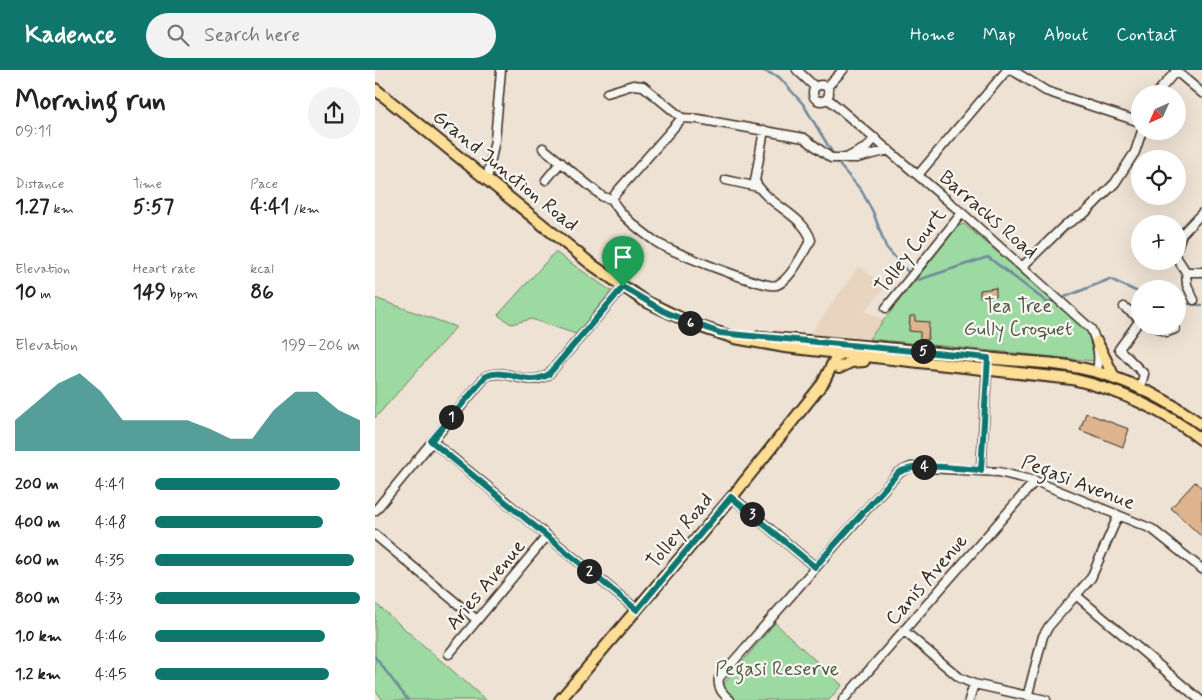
<!DOCTYPE html>
<html lang="en">
<head>
<meta charset="utf-8">
<style>
  body { margin:0; font-family:Mynerve,sans-serif; background:#f2f2f2; color:#222; height:100vh; display:flex; flex-direction:column; font-size:19px; white-space:nowrap }
  * { box-sizing:border-box; margin:0 }
  p { font-size:16px; color:#767676 }
  .icon { flex:none; width:28px; height:28px; fill:none; stroke:currentColor; stroke-width:2; stroke-linecap:round; stroke-linejoin:round }
  .map { position:relative; flex:1; overflow:hidden }
  .drawer { display:flex; flex-direction:column; background:#fff; width:375px }
  .drawer>* { flex:none }
  .needle { width:32px; rotate:225deg }
  .controls { position:absolute; left:756px; top:15px; display:grid; gap:10px }
  .controls a { display:grid; place-items:center; width:55px; height:55px; border-radius:50%; background:#fff; box-shadow:0 5px 20px #0002; font-size:25px }
  .pin { position:absolute; display:grid; place-items:center; width:42px; height:42px; color:#fff; margin:-51px -21px; border-radius:50% 50% 50% 0; rotate:-45deg; box-shadow:0 0 5px #0007 }
  .pin .icon { rotate:45deg }
  .km { position:absolute; width:25px; height:25px; margin:-12px; border-radius:50%; background:#222; color:#fff; font-size:14px; line-height:25px; text-align:center }
  .round { display:grid; place-items:center; flex:none; width:52px; height:52px; border-radius:26px; background:#f2f2f2 }
  .summary { display:flex; align-items:center; justify-content:space-between; height:85px; padding:0 15px }
  h1 { font-size:28px; font-weight:700; line-height:38px }
  .stats { display:grid; grid-template-columns:repeat(3,1fr); gap:8px; height:85px; padding:5px 15px }
  .stats div { display:grid; align-content:center }
  .stats b { font-size:21px; font-weight:700 }
  .stats small { font-size:14px; font-weight:400 }
  .stats p { font-size:14px }
  .chart { height:140px; padding:10px 15px }
  .chart p { display:flex; justify-content:space-between }
  .chart svg { width:100%; height:90px; margin-top:5px; fill:#0f766e; opacity:.7 }
  ul { padding:0 15px; list-style:none; font-size:16px }
  li { display:grid; grid-template-columns:80px 60px 1fr; align-items:center; height:38px }
  li i { height:12px; border-radius:6px; background:#0f766e }
  header { display:flex; align-items:center; gap:30px; box-sizing:border-box; height:70px; padding:0 25px; background:#0f766e; color:#fff }
  header strong { font-size:24px }
  nav { display:flex; gap:28px; margin-inline-start:auto; font-size:18px }
  .search { width:350px; height:45px; background:#f2f2f2; display:flex; align-items:center; gap:12px; box-sizing:border-box; padding:0 18px; border-radius:28px; color:#767676; font-size:19px }
  main { display:flex; flex:1; min-height:0 }
  .map>svg:first-child { display:block }
  .built { fill:#e9d4bf }
  .green { fill:#9ddaa2; stroke:#6c8260 }
  .lines { fill:none; stroke-linecap:round; stroke-linejoin:round }
  .stream { stroke:#6f899c; stroke-width:2.5 }
  .building { fill:#ddb48e; stroke:#3b2a1e }
  .minor-casing { stroke:#3b2a1e; stroke-width:11 }
  .major-casing { stroke:#3b2a1e; stroke-width:14 }
  .minor { stroke:#f6f6f2; stroke-width:8 }
  .major { stroke:#fcde96; stroke-width:10 }
  .route-casing { stroke:#fff; stroke-width:10 }
  .route { stroke:#0f766e; stroke-width:6 }
  .labels { text-anchor:middle; dominant-baseline:central; stroke-width:4.5; stroke-linejoin:round; paint-order:stroke }
  .street-label { font-size:20px; fill:#3b2a1e; stroke:#f6f6f2 }
  .park-label { font-size:20px; fill:#54563f; stroke:#f6f6f2 }
</style>
</head>
<body>
<header>
<strong>Kadence</strong>
<div class="search"><svg class="icon" aria-label="search" viewBox="0 0 24 24"><circle cx="10" cy="10" r="6"/><path d="M15 15l6 6"/></svg>Search here</div>
<nav><a>Home</a><a>Map</a><a>About</a><a>Contact</a></nav>
</header>
<main>
<section class="drawer">
<div class="summary"><div><h1>Morning run</h1><p>09:11</p></div><a class="round"><svg class="icon" aria-label="share" viewBox="0 0 24 24"><path d="M12 15V3M7 8l5-5 5 5M5 13v7h14v-7"/></svg></a></div>
<div class="stats">
<div><p>Distance</p><b>1.27<small> km</small></b></div>
<div><p>Time</p><b>5:57</b></div>
<div><p>Pace</p><b>4:41<small> /km</small></b></div>
</div>
<div class="stats">
<div><p>Elevation</p><b>10<small> m</small></b></div>
<div><p>Heart rate</p><b>149<small> bpm</small></b></div>
<div><p>kcal</p><b>86</b></div>
</div>
<div class="chart"><p><span>Elevation</span>199–206 m</p>
<svg viewBox="0 0 160 44" preserveAspectRatio="none"><path d="M0 44V29L10 20L20 11L30 6L40 15L50 29L60 29L70 29L80 29L90 33L100 38L110 38L120 24L130 15L140 15L150 24L160 29V44z"/></svg>
</div>
<ul>
<li><b>200 m</b>4:41<i style="width:90%"></i></li>
<li><b>400 m</b>4:48<i style="width:82%"></i></li>
<li><b>600 m</b>4:35<i style="width:97%"></i></li>
<li><b>800 m</b>4:33<i style="width:100%"></i></li>
<li><b>1.0 km</b>4:46<i style="width:83%"></i></li>
<li><b>1.2 km</b>4:45<i style="width:85%"></i></li>
</ul>
</section>
<div class="map">
<svg width="827" height="630" viewBox="0 0 827 630">
  <rect width="100%" height="100%" fill="#eee2d4"/>
  <filter id="ink" filterUnits="userSpaceOnUse"><feTurbulence type="fractalNoise" baseFrequency=".02" numOctaves="2"/><feDisplacementMap in="SourceGraphic" scale="10" xChannelSelector="R" yChannelSelector="G"/><feConvolveMatrix kernelMatrix="1 2 1 2 8 2 1 2 1" color-interpolation-filters="sRGB"/></filter>
  <g filter="url(#ink)">
    <path class="built" d="M484 196 510 217 490 241 510 250 494 269 435 264Z"/>
    <path class="green" d="M589 154 655 209 712 261 720 291 494 269 577 164 579 158Z
      M180 182 236 221 201 264 156 249 136 254 123 245Z
      M0 228 81 257 0 348Z
      M0 533 111 630H8L0 620Z
      M400 553 467 615 454 630H361L346 617Z"/>
    <g class="lines">
      <path class="stream" d="M387 0 404 7 428 34 466 97 486 120 498 142 511 177 532 201
        M543 210 613 187 673 233 677 232
        M690 227 735 209 765 223
        M802 233 827 235
        M0 587 33 630"/>
    </g>
    <path class="building" d="M621 218V226L605 227V220Z
      M535 246H540V251L554 252 553 270 545 269V262L534 261Z
      M711 343 754 359 748 377 705 360Z
      M820 412 827 418V467L796 438Z"/>
    <g class="lines">
      <defs>
        <path id="minor" d="M422 0 440 17
          M637 0 671 21 765 52
          M801 1 827 23
          M438 23a8 8 0 1 1 16 0a8 8 0 1 1-16 0Z
          M452 17 468 0
          M232 23 258 15 268 16 307 48
          M781 24 802 0
          M452 28 587 143 716 259C723 274 725 285 722 302
          M389 60 380 111C392 135 428 144 436 170 427 184 417 208 402 215 391 220 293 180 281 172 266 161 244 145 237 129L241 123 307 48 323 49 429 68 456 88H482L514 80
          M168 78 228 127 237 129
          M473 87 492 77 500 68
          M543 105 632 0
          M112 109 120 70 126 0
          M171 110 186 92
          M351 110 383 117
          M802 178 807 164 827 143
          M802 188 811 202H827
          M647 197 690 155 710 143 740 113 760 82 767 61
          M811 202 812 215 819 230
          M749 237 765 249
          M511 238 587 143
          M765 250 744 279 769 304 765 319
          M778 256 792 262 800 259
          M57 371 262 540
          M606 400 612 300
          M357 427 440 497
          M0 441 111 306C134 297 148 318 173 305L248 217
          M0 465 102 550
          M702 526 825 630
          M529 561 585 608 599 614 671 630
          M74 584 172 466
          M653 624 668 566 674 556 716 508 743 446
          M355 630C348 624 342 618 344 608L518 409 523 403 536 397 624 402 660 411 777 459 827 499
          M468 630 660 411
          M594 630 599 614"/>
        <path id="major" d="M0 19 216 194 268 230 320 255 360 268 410 277 697 309C745 320 788 340 827 370
          M384 267C459 273 534 280 610 288 647 292 687 292 722 302 760 313 796 332 827 355
          M722 272 740 309
          M464 298 476 292 489 291
          M185 630 357 427 448 313 460 289 466 283"/>
      </defs>
      <use href="#minor" class="minor-casing"/>
      <use href="#major" class="major-casing"/>
      <use href="#minor" class="minor"/>
      <use href="#major" class="major"/>
    </g>
  </g>
  <g class="lines" filter="url(#ink)">
    <defs>
      <path id="route" d="M248 217 292 243 345 263 613 288 606 400C583 399 543 391 523 403L440 497 356 427 262 540 56 371 111 306C133 297 149 317 173 305Z"/>
    </defs>
    <use href="#route" class="route-casing"/>
    <use href="#route" class="route"/>
  </g>
  <g class="labels">
    <g class="street-label">
      <text transform="translate(130 101) rotate(39)">Grand Junction Road</text>
      <text transform="translate(613 145) rotate(41)">Barracks Road</text>
      <text transform="translate(536 181) rotate(-52)">Tolley Court</text>
      <text transform="translate(703 413) rotate(21)">Pegasi Avenue</text>
      <text transform="translate(305 461) rotate(-50)">Tolley Road</text>
      <text transform="translate(552 510) rotate(-49)">Canis Avenue</text>
      <text transform="translate(111 515) rotate(-50)">Aries Avenue</text>
    </g>
    <g class="park-label">
      <text x="643" y="236">Tea Tree<tspan x="643" dy="23">Gully Croquet</tspan></text>
      <text x="402" y="599">Pegasi Reserve</text>
    </g>
  </g>
</svg>
<div class="controls">
<a><svg class="needle" viewBox="-14 -14 28 28"><path d="M0-13l5 13h-10z" fill="#e53935"/><path d="M0 13l5-13h-10z" fill="#767676"/></svg></a>
<a><svg class="icon" aria-label="locate" viewBox="0 0 24 24"><circle cx="12" cy="12" r="6"/><path d="M12 2v4M12 18v4M2 12h4M18 12h4"/></svg></a>
<a>+</a>
<a>−</a>
</div>
<div class="pin" style="left:248px;top:217px;background:#1e9e55"><svg class="icon" aria-label="arrive" viewBox="0 0 24 24"><path d="M6 21V4h12l-3 4 3 4H6"/></svg></div>
<b class="km" style="left:76px;top:347px">1</b>
<b class="km" style="left:214px;top:501px">2</b>
<b class="km" style="left:377px;top:444px">3</b>
<b class="km" style="left:549px;top:397px">4</b>
<b class="km" style="left:548px;top:281px">5</b>
<b class="km" style="left:315px;top:253px">6</b>
</div>
</main>
</body>
</html>
